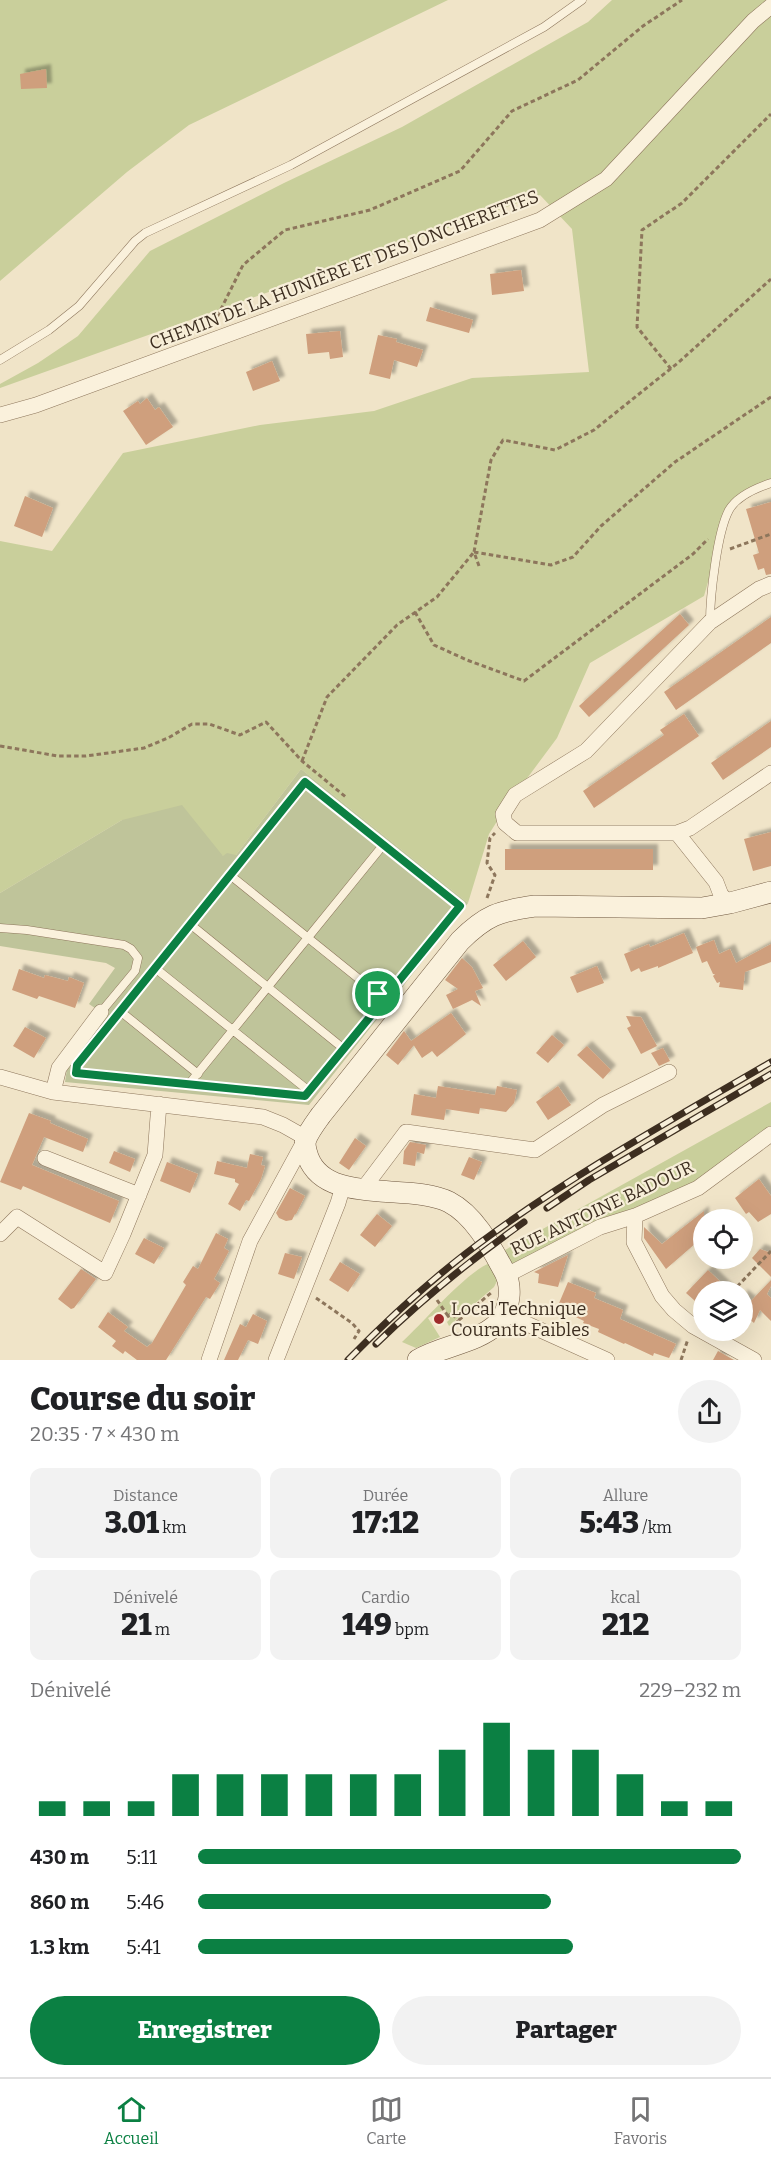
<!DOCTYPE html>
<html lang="fr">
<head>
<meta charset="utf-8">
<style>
  body { margin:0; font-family:Bitter,serif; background:#f2f2f2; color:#202124; height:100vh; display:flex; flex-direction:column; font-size:22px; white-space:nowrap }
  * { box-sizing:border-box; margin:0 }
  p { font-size:20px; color:#757577 }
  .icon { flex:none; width:33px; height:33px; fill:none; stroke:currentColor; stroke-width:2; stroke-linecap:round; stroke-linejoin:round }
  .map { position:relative; height:1360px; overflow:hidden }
  .sheet { display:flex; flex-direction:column; background:#fff; flex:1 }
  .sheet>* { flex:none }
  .tools { position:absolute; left:693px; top:1209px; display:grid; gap:12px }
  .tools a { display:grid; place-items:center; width:60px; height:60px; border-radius:50%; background:#fff; box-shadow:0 6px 24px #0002; font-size:30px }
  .pin { position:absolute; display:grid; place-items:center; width:51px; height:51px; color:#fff; margin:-26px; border:3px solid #fff; border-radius:50%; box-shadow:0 2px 6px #0007 }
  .round { display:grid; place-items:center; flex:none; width:63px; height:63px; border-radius:32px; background:#f2f2f2 }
  .overview { display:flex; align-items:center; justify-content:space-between; height:102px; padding:0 30px }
  h1 { font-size:33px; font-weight:800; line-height:45px }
  .figures { display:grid; grid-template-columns:repeat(3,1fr); gap:9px; height:102px; padding:6px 30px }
  .figures div { display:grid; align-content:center; border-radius:12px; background:#f2f2f2; text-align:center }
  .figures b { font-size:30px; font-weight:800 }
  .figures small { font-size:16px; font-weight:400 }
  .figures p { font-size:16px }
  .chart { height:168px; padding:12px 30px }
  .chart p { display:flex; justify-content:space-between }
  .chart svg { width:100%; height:108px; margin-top:6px; stroke:#0b8043; stroke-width:6 }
  .primary-button { display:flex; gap:12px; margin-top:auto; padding:12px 30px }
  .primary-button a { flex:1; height:69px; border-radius:36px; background:#0b8043; color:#fff; font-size:24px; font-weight:800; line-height:69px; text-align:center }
  .primary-button a+a { background:#f2f2f2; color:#202124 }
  ul { padding:0 30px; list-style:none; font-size:20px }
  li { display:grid; grid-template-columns:96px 72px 1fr; align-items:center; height:45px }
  li i { height:15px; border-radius:8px; background:#0b8043 }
  .tabs { display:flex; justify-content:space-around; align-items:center; height:84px; border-top:2px solid #e0e0e0; background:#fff; font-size:16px; color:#757577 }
  .tabs a { display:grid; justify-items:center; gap:3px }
  .tabs .selected { color:#0b8043 }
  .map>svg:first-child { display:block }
  .green { fill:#c9cf9b }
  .cemetery { fill:#bfc49a }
  .building { fill:#cf9f7d; filter:url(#shadow) }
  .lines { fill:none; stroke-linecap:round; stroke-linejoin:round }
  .lane-casing { stroke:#8d765c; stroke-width:9 }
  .street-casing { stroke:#8d765c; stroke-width:16 }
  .secondary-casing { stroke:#6f573f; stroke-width:22 }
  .path { stroke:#8d765c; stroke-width:3; stroke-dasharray:4.5 3; stroke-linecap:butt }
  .lane { stroke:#faf1dc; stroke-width:8 }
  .street { stroke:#faf1dc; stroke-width:15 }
  .secondary { stroke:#faf1dc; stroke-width:21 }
  .rail-casing { stroke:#3d2e20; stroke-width:7 }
  .rail { stroke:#f7eed8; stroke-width:4.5; stroke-dasharray:14; stroke-linecap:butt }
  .route-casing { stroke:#fff; stroke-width:12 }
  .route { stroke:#0b8043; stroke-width:8 }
  .poi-dot { fill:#9e2a2b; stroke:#f7eed8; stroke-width:2 }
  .labels { text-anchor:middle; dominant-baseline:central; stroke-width:4.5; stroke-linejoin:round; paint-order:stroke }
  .street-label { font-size:18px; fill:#3d2e20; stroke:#f7eed8 }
  .poi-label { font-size:18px; fill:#3d2e20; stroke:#f7eed8; text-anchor:start }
</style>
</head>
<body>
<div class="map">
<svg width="771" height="1360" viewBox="0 0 771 1360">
  <defs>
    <filter id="shadow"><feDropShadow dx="5" dy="-5" stdDeviation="1.5" flood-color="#0004"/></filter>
  </defs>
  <rect width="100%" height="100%" fill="#f0e4c8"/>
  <path class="green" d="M0 0H448L189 125 127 172 0 281Z
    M612 0H771V483L752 489 729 509 704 596 590 663 557 738 508 804 489 834 468 903 301 769 236 855 223 856 122 820 0 893V541L52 551 123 453 260 425 374 411 472 378 589 372 572 229 540 195 0 388V384L38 363 78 336 150 251 284 183 402 127 588 22Z
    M771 1102V1129L693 1185 512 1264 505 1250Z
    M490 1263 497 1281 494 1287 449 1326 447 1322 450 1319 445 1309 428 1318 440 1337 416 1348 402 1342C423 1323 466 1272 490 1263Z"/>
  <path class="cemetery" d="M301 769 468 903 397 994 390 993 386 997 380 1007 382 1013 309 1105 65 1082 68 1062 105 1015 89 1004 115 968 106 963 0 946V893L122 820 182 805 223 856 227 853 236 855Z"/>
  <path class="building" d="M46 69 47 88 21 89 20 74Z
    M521 270 524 291 492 295 490 274Z
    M430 307 473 320 469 333 426 321Z
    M340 331 343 357 330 359 329 352 308 354 306 334Z
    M378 335 397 339 396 342 423 350 417 367 394 360 390 379 369 374Z
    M272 361 280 381 253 391 246 372Z
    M147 398 155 410 159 407 173 427 146 445 123 411 138 401 140 404Z
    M25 496 53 508 42 537 14 526Z
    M771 502V574L766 575 764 568 758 570 753 555 759 553 746 509Z
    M680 614 689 625 589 717 579 706Z
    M771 617V643L676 710 664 692Z
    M684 714 699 736 594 808 583 791 664 735 660 730Z
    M771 721V747L723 780 711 763Z
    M771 832V866L753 871 744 839Z
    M505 849H653V870H505Z
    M684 933 693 953 658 968V966L641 972 639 968 631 972 624 954 649 944 650 947Z
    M714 940 719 954 730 949 736 963 771 944V962L745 972 743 990 719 987 720 982 717 983 713 976 715 974H713L707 961 702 963 696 947Z
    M523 941 536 957 506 981 493 965Z
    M462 958 472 967 483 988 475 991 481 1006 472 1000 453 1009 446 995 458 989 445 980Z
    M597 966 604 983 577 993 570 977Z
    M19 969 44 978 45 975 68 981 69 977 84 983 75 1008 39 996 37 999 12 990Z
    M451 1013 466 1034 437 1057 432 1051 422 1058 411 1041Z
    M626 1016 641 1017 657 1046 641 1054 627 1028 631 1026Z
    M25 1027 46 1038 34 1058 13 1046Z
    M404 1031 414 1045 398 1065 386 1055Z
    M552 1035 564 1045 548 1063 536 1053Z
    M587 1046 611 1070 603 1079 577 1055Z
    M663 1048 670 1061 659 1066 651 1053Z
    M438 1086 495 1095 497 1086 517 1090 514 1103 506 1112 480 1108 479 1114 446 1109 444 1120 411 1115 414 1094 436 1098Z
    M558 1086 571 1105 548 1120 536 1102Z
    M29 1113 51 1121 50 1123 88 1139 83 1152 44 1137 32 1165 119 1201 110 1223 23 1186 21 1190 0 1182Z
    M355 1138 366 1146 349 1170 339 1163Z
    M410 1142 426 1145 424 1154 417 1152 415 1166 403 1164 404 1151Z
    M114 1151 135 1159 130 1172 109 1163Z
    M250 1154 263 1157 261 1165 265 1166 261 1179 249 1201 246 1200 240 1211 228 1204 239 1184 235 1182V1179L214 1174 217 1161 247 1168Z
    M469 1157 482 1162 474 1180 461 1175Z
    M167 1162 198 1174 190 1193 160 1181Z
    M759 1179 771 1196V1214L758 1222 749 1212 746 1214 735 1198Z
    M290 1188 305 1196 296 1214H295L292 1220 286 1221 279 1218 276 1213Z
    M704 1211V1236L666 1269 644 1238V1227L662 1244Z
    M377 1214 392 1226 375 1247 360 1235Z
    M216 1233 228 1239 224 1248 229 1251 214 1279 220 1283 210 1299 206 1297 166 1360H137L125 1351 123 1354 112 1346 116 1341 98 1327 108 1312 128 1327 124 1331 147 1347 152 1343 186 1285 183 1282 193 1266 198 1269Z
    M144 1238 164 1248 154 1264 135 1254Z
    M760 1249 771 1253V1277L752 1258Z
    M285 1253 302 1257 294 1279 278 1274Z
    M568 1255 558 1287 538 1283 539 1274 534 1272Z
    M340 1262 360 1274 348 1292 329 1280Z
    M81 1269 96 1279 74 1308 71 1309 58 1299Z
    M708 1270 731 1292H704V1309L686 1293Z
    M771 1280V1286L767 1294 771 1298V1321L760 1310 754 1323 742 1313V1294L751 1301Z
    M568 1282 596 1293 594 1298 623 1310 620 1319 676 1344 669 1358 654 1353 653 1356 625 1343 624 1344 598 1332 599 1329 583 1323 584 1321 557 1308Z
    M253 1314 267 1321 258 1344 248 1340 238 1360H224L240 1324 246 1327Z
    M718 1351 734 1360H713Z"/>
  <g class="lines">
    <defs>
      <path id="lane" d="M0 360 49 330 79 306 135 241 145 233 291 165 544 27 582 0
        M710 622C710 597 717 532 729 510 737 496 756 488 771 483
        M305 782 460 906 393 988C378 991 373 998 374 1012L305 1096 76 1073 77 1065Z
        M230 875 400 1012
        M190 924 344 1049
        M0 928 27 930 124 945 131 949 138 958 135 971 101 1012
        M155 968 309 1091
        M120 1011 198 1074
        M189 1084 384 844"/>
      <path id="street" d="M0 415 36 405 540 220 606 179 753 21 771 6
        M677 833 690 828 771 773
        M730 903 721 895 716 882 677 833H517L505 823 503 814 515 795 586 751 710 622 759 589 771 584
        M0 1077 53 1092 263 1117 283 1125 306 1138 250 1241 209 1360
        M53 1092 59 1068 101 1012
        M45 1158 139 1195
        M363 1189 406 1132 535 1150 603 1105 669 1072
        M635 1216 634 1242 662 1296 674 1310 693 1326 754 1360
        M0 1234 17 1217 105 1273 123 1234 155 1155 159 1104
        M507 1275 600 1227 635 1216 698 1188 771 1134
        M505 1314 607 1360
        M276 1360 338 1203 343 1186"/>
      <path id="secondary" d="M418 1360C441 1346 477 1343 497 1324 511 1310 513 1285 503 1269 490 1245 474 1215 449 1202 409 1182 326 1206 308 1157 306 1151 304 1144 306 1139 309 1131 316 1122 321 1115L460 941C486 915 499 911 535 906L702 908 730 903 771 892"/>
    </defs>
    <use href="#lane" class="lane-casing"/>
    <use href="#street" class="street-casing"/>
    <use href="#secondary" class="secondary-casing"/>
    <path class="path" d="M214 323 243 265 285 230 370 210 460 171 512 111 578 80 643 26 682 0
      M671 369 637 327 642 230 682 203 771 114
      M730 549 771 534
      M474 552 551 565 573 557 601 526 675 462 771 397
      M479 566 474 552 491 460 503 440 555 450 594 430 679 362 771 279
      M415 612 434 645 467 660 524 681 693 554 708 539
      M0 746 58 756H86L144 748 168 738 192 724H209L240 735 266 722 302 761 347 798
      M302 761 327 697 397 625 437 597 474 552
      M487 898 495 875 487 863 490 838 495 833
      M732 1292 771 1251
      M316 1298 352 1323 359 1331 354 1339
      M437 1300 448 1316
      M447 1317 452 1313 458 1321
      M453 1325 492 1292
      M681 1360 688 1339"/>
    <use href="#lane" class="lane"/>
    <use href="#street" class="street"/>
    <use href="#secondary" class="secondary"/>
    <defs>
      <path id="rail" d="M547 1208 589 1180 771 1074
        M376 1344C422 1299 472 1259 524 1222
        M348 1360C392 1315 440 1271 492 1234 580 1170 677 1117 771 1062"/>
    </defs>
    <use href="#rail" class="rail-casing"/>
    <use href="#rail" class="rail"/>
  </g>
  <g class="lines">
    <defs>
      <path id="route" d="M305 782 460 906 393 988C378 991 373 998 374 1012L305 1096 76 1073 77 1065Z"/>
    </defs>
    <use href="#route" class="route-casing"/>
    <use href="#route" class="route"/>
  </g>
  <circle class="poi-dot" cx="439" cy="1319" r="6"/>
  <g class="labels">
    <g class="street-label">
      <text transform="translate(344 270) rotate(-21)">CHEMIN DE LA HUNIÈRE ET DES JONCHERETTES</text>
      <text transform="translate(602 1208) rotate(-25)">RUE ANTOINE BADOUR</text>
    </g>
    <g class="poi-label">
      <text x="451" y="1309">Local Technique<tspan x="451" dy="21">Courants Faibles</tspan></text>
    </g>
  </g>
</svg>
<div class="tools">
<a><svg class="icon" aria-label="locate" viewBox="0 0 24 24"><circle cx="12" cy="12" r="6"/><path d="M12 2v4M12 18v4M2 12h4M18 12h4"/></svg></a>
<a><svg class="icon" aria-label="layers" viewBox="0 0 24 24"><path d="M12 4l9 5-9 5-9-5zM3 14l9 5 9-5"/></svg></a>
</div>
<div class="pin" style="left:378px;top:994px;background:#1e9e55"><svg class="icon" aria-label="arrive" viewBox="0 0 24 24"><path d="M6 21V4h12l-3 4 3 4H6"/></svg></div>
</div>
<section class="sheet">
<div class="overview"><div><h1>Course du soir</h1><p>20:35 · 7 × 430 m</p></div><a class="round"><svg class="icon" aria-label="share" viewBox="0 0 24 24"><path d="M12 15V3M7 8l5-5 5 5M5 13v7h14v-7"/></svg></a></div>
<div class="figures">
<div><p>Distance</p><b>3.01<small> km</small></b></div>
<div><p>Durée</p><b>17:12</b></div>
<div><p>Allure</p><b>5:43<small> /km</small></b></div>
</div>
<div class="figures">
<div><p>Dénivelé</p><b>21<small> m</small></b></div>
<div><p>Cardio</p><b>149<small> bpm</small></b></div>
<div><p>kcal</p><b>212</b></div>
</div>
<div class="chart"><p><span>Dénivelé</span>229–232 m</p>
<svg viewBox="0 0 160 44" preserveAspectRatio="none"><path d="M5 44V38M15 44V38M25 44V38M35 44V27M45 44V27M55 44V27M65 44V27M75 44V27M85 44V27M95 44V17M105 44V6M115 44V17M125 44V17M135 44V27M145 44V38M155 44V38"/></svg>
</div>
<ul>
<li><b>430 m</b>5:11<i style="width:100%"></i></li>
<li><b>860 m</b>5:46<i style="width:65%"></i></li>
<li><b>1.3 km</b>5:41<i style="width:69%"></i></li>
</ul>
<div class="primary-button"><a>Enregistrer</a><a>Partager</a></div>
</section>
<nav class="tabs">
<a class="selected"><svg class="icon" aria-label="home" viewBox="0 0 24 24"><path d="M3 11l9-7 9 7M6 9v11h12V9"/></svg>Accueil</a>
<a><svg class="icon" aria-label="map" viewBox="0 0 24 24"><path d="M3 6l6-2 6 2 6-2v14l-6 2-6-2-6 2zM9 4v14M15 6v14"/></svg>Carte</a>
<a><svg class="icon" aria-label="saved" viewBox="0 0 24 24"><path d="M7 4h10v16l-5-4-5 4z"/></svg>Favoris</a>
</nav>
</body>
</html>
